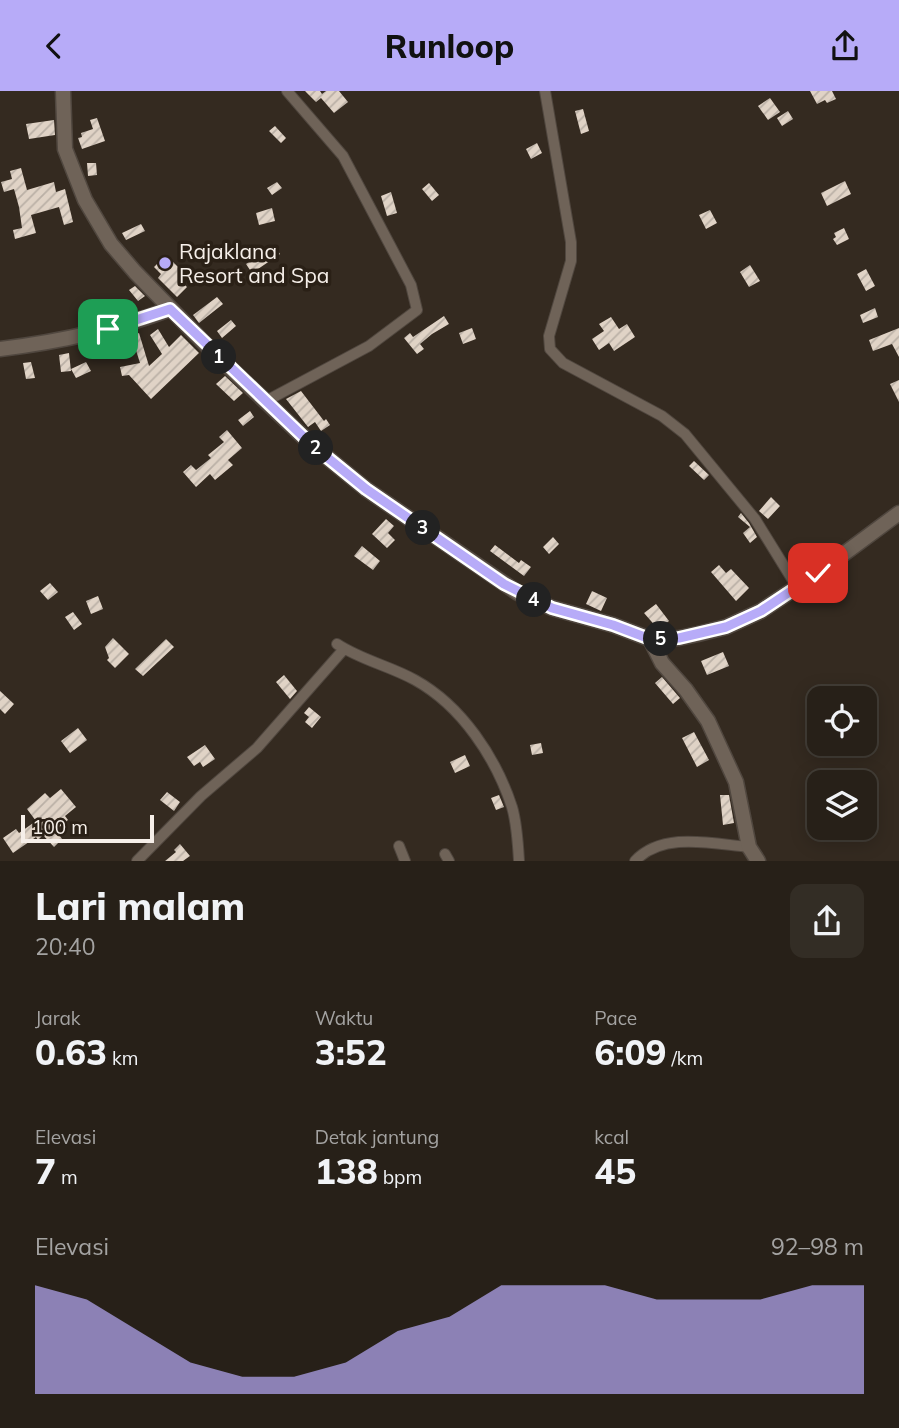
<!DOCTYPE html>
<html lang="id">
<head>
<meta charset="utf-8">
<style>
  body { margin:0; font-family:Mulish,sans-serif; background:#332d25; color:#f1f3f6; height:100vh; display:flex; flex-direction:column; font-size:26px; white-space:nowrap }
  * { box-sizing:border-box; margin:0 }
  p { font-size:23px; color:#a4a3a2 }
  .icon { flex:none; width:38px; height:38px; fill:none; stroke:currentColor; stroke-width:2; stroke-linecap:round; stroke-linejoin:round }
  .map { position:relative; height:770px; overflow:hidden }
  .drawer { display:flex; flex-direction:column; background:#272018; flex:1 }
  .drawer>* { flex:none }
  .fabs { position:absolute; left:807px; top:595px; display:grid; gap:14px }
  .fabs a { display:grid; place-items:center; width:70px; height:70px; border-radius:14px; background:#272018; box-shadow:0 4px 18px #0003,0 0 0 2px #433e37; font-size:35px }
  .scale { position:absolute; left:21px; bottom:18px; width:133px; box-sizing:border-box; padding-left:7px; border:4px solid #f6efe9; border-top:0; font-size:19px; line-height:24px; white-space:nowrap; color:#f6efe9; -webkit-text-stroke:5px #2a2016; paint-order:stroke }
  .pin { position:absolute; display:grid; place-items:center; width:60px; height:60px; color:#fff; margin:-30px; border-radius:14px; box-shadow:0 4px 10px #0006 }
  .km { position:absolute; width:35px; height:35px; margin:-18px; border-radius:50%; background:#222; color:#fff; font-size:19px; line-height:35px; text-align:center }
  .round { display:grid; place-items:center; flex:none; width:74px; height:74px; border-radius:14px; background:#332d25 }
  .summary { display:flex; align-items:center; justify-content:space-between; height:119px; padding:0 35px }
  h1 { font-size:38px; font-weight:800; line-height:52px }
  .figures { display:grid; grid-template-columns:repeat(3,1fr); gap:10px; height:119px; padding:7px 35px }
  .figures div { display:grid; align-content:center }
  .figures b { font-size:35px; font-weight:800 }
  .figures small { font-size:19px; font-weight:400 }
  .figures p { font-size:19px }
  .chart { height:196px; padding:14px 35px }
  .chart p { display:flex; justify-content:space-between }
  .chart svg { width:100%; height:126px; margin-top:7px; fill:#b7abf8; opacity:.7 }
  header { display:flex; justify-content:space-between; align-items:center; height:91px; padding:0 35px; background:#b7abf8; color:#111; font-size:32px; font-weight:800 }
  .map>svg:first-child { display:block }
  .building { fill:url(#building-hatch) }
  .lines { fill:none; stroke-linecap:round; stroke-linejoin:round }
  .street-casing { stroke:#50473f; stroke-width:12 }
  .secondary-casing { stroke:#50473f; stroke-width:17 }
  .street { stroke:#6f6358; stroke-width:10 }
  .secondary { stroke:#6f6358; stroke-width:14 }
  .route-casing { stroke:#fff; stroke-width:14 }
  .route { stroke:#b7abf8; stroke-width:9 }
  .poi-dot { fill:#b7abf8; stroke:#2a2016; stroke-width:2.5 }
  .labels { text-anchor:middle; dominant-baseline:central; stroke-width:7; stroke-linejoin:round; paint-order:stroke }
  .poi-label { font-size:21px; fill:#f6efe9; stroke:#2a2016; text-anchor:start }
</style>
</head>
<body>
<header><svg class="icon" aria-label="back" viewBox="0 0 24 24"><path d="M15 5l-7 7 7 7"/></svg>Runloop<svg class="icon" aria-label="share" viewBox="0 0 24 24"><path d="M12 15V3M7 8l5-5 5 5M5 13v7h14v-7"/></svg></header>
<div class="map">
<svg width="899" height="770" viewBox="0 0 899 770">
  <defs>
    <pattern id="building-hatch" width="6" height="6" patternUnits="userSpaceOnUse" patternTransform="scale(1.75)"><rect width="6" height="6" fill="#e0d3c6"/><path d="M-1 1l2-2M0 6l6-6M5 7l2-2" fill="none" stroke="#bab0a6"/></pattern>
  </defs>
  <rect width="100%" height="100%" fill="#342a20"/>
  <path class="building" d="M305 0H320L322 3 326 0H339L348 11 334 22 321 7 316 11Z
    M810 0H832L836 8 827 12 825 9 817 13Z
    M770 7 780 21 768 29 758 15Z
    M583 18 589 40 581 43 575 20Z
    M788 20 793 28 782 35 777 27Z
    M97 27 105 50 82 58 78 47 82 46 81 42 93 38 90 29Z
    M54 29 55 44 29 48 26 33Z
    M275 35 286 47 281 52 269 40Z
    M537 52 542 62 531 68 526 58Z
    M87 72H96L97 84 88 85Z
    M21 77 27 99 54 91 56 101 65 98 73 131 64 134 59 116 31 124 36 142 15 148 13 139 22 137 19 116 14 98 4 101 1 91 12 88 10 80Z
    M845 90 851 103 827 115 821 102Z
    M277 91 282 97 272 104 267 97Z
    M429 92 439 104 432 110 422 98Z
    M391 101 397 122 387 125 381 105Z
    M272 117 275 130 259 134 256 122Z
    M710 119 717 132 706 138 699 124Z
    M141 133 145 140 126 149 122 142Z
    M844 137 849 148 837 154 833 148 836 146 834 142Z
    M274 154 280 163 252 182 246 173Z
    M166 164 186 184 180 189 187 196 177 206 158 187 161 183 154 176Z
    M750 174 760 190 749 196 740 181Z
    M866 178 875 195 866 200 857 183Z
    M135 195 145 205 138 210 129 199Z
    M217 206 223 213 199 232 193 224Z
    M875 217 878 226 863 232 860 224Z
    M444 225 449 233 432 243 420 253 424 258 417 263 404 247 410 242 413 246Z
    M611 226 619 238 627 233 635 246 614 260 609 252 599 259 592 248 604 240 599 233Z
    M231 229 236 235 222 247 217 240Z
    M472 237 476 248 463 253 459 242Z
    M899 237V266L892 253 873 260 869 249Z
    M158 238 169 256 181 244 199 262 151 308 129 284 122 285 120 276 140 272 134 253 121 258 123 263 114 266 108 250 117 247 118 251 139 242 149 275 162 263 150 244Z
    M69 262 71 280 61 281 59 264Z
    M31 271 35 287 26 288 23 272Z
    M86 271 91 280 76 287 71 278Z
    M225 285 243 302 234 310 216 293Z
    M899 289V311L890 293Z
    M301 300 324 330 326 328 330 334 321 340 315 331 308 336 286 308Z
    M250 320 254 326 243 335 238 329Z
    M227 339 242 357 228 369 233 374 215 389 210 383 196 396 183 381 191 374 196 379 211 367 208 364 224 351 219 346Z
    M694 370 709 384 704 389 689 375Z
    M771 406 780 415 768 428 759 420Z
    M741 422 749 432 757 446 750 452 743 442 750 436 738 426Z
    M386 428 394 435 388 442 395 449 387 457 372 443Z
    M553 446 559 453 549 463 543 456Z
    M495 454 519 472 521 469 531 476 524 485 490 460Z
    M362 455 380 470 373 479 354 465Z
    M719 474 726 482 731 478 749 497 736 510 711 481Z
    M50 492 58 501 48 509 40 500Z
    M592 500 607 507 601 520 586 513Z
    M98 505 103 518 91 523 86 510Z
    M656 513 669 530 658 538 644 522Z
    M73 521 82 533 74 539 65 526Z
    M113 547 129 563 115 577 107 569 109 567 105 556Z
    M166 548 174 556 143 585 135 578Z
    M723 561 729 575 707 584 701 570Z
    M284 584 297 600 290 608 276 591Z
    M662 586 680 607 673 613 655 592Z
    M0 600 14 613 5 623 0 618Z
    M309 616 321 626 312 637 305 631 309 626 304 622Z
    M78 637 87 649 70 662 61 650Z
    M694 641 709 669 697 676 682 647Z
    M541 652 543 662 532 664 530 654Z
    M205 654 215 668 203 676 200 671 194 675 187 666Z
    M465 664 470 675 455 682 450 671Z
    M61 698 76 716 65 725 68 729 56 739 62 748 54 756 43 744 38 749 36 746 13 762 3 747 16 738 19 742 36 730 27 718 45 702 50 707Z
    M167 701 180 711 174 720 160 709Z
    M499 704 504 716 496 719 491 707Z
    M720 704H729L734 732 723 734Z
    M180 753 190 765 183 770H165L176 761 174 759Z"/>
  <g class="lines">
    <defs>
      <path id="street" d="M545 0 571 151V170L549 245 550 258 563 272 662 325 685 343 755 428 797 496
        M266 310 369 255 417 219 411 194 343 65 287 0
        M337 553C361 569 390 575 415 589 462 615 496 667 512 716 517 733 518 753 519 770
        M399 755 405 770
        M445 763 449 770
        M137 770 201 705 257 657 344 558
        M635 770C663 740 713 753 749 756"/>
      <path id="secondary" d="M63 0 65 58 85 109 111 153 135 181 213 261 312 354 366 398 518 502 552 517 613 534 650 548 679 547 698 543 726 536 761 520 818 482 899 422
        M0 258C58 251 115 239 170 218
        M650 548 662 572 686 599 708 630 736 691 749 756 758 770"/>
    </defs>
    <use href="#street" class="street-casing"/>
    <use href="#secondary" class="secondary-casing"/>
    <use href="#street" class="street"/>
    <use href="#secondary" class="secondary"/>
  </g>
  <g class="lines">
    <defs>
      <path id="route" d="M108 238 170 218 312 354 366 398 504 493 552 517 613 534 650 548 679 547 726 536 761 520 818 482"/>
    </defs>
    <use href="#route" class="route-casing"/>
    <use href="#route" class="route"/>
  </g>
  <circle class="poi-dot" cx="165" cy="172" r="7"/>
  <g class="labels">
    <g class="poi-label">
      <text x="179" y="160">Rajaklana<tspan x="179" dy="24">Resort and Spa</tspan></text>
    </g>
  </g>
</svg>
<div class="fabs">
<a><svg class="icon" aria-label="locate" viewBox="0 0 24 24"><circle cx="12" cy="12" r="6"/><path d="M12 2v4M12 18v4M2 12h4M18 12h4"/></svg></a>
<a><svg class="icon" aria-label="layers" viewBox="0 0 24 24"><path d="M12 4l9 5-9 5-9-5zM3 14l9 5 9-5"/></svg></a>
</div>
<div class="scale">100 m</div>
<div class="pin" style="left:108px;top:238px;background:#1e9e55"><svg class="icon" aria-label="arrive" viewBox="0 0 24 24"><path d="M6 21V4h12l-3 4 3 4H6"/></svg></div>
<div class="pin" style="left:818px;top:482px;background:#d93025"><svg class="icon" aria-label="check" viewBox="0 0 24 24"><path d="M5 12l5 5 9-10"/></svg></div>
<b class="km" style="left:219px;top:266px">1</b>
<b class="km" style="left:316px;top:357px">2</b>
<b class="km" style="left:423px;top:437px">3</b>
<b class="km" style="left:534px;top:509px">4</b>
<b class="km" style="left:661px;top:548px">5</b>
</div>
<section class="drawer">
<div class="summary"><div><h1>Lari malam</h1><p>20:40</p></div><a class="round"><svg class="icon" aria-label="share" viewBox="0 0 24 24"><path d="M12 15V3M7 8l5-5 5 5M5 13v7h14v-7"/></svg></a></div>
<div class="figures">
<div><p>Jarak</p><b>0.63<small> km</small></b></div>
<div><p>Waktu</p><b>3:52</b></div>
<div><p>Pace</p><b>6:09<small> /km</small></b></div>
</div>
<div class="figures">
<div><p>Elevasi</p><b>7<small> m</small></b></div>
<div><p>Detak jantung</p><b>138<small> bpm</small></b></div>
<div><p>kcal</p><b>45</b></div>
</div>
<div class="chart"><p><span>Elevasi</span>92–98 m</p>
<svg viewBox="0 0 160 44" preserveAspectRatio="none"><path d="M0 44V6L10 11L20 22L30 33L40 38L50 38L60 33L70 22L80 17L90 6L100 6L110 6L120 11L130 11L140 11L150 6L160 6V44z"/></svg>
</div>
</section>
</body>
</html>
